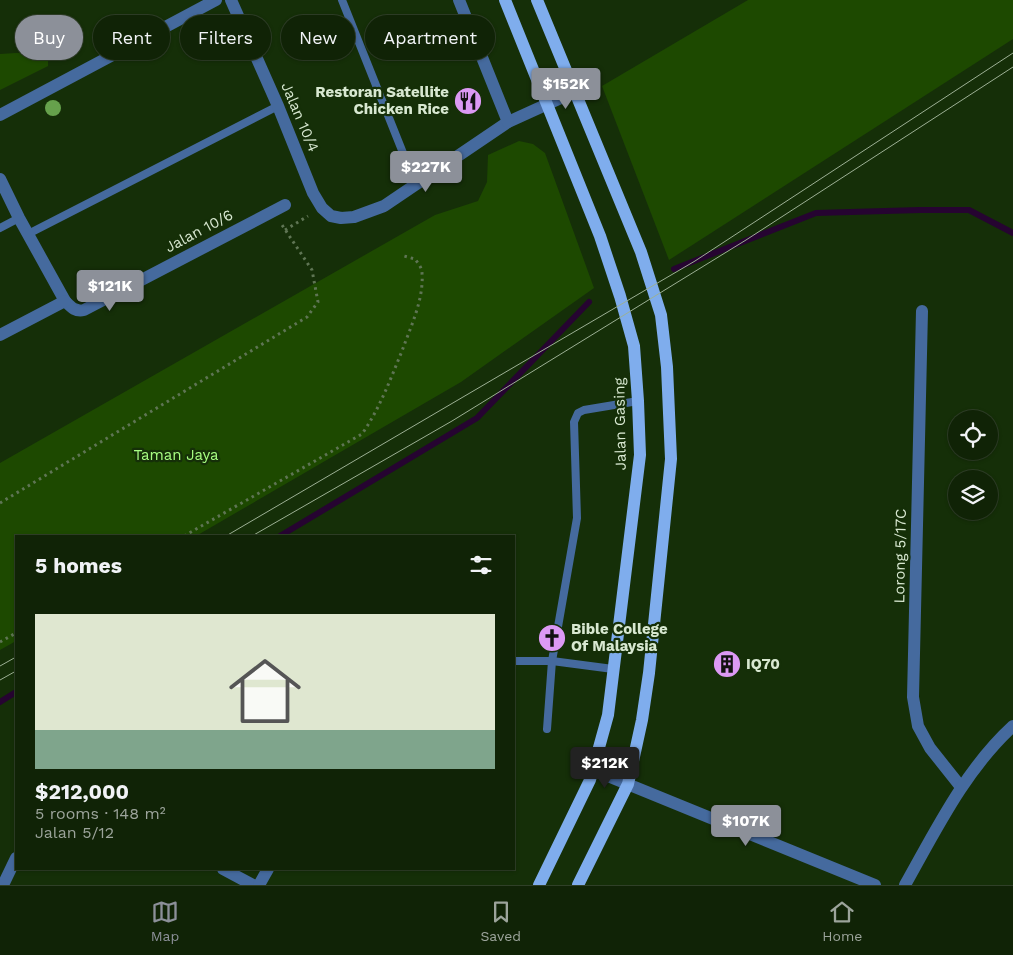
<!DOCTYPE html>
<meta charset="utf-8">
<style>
:root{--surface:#102306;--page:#192b10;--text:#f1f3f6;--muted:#9ca49b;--line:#304028;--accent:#8c9099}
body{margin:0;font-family:"Work Sans",sans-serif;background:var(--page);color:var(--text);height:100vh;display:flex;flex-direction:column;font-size:19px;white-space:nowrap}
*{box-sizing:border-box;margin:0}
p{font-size:16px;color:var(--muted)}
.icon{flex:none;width:28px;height:28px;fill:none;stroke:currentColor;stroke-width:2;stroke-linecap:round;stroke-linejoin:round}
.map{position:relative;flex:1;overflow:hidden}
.side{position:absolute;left:15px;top:535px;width:500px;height:335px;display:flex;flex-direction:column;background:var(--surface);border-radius:0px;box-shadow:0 1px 4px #0004,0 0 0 1px var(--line)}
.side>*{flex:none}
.top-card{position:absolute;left:15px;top:15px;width:500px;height:45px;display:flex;gap:10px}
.tools{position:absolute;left:948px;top:410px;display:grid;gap:10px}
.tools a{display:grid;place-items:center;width:50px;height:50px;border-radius:50%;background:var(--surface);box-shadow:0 1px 4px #0004,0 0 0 1px var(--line);font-size:25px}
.price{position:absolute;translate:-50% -42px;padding:0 11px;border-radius:5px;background:var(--accent);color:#fff;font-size:16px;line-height:32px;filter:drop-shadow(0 1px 2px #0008)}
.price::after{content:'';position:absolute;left:50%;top:30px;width:15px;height:11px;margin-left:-8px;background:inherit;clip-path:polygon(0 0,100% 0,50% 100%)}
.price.active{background:#222;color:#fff}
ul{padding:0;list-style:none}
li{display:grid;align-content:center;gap:10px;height:265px;padding:0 20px}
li+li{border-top:1px solid var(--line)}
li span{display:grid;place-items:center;height:155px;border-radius:0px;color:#555}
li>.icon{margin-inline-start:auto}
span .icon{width:90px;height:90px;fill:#fffc;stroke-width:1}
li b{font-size:21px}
h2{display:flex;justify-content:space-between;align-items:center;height:60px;padding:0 20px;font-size:21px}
.pill{padding:0 18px;border-radius:22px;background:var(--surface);box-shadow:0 1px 4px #0004,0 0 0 1px var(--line);font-size:18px;line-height:45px}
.pill.active{background:var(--accent);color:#fff}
.tab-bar{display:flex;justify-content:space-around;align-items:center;height:70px;border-top:1px solid var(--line);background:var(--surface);font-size:14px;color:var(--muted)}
.tab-bar a{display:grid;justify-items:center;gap:2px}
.tab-bar .active{color:var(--accent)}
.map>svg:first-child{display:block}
.green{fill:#1d4900}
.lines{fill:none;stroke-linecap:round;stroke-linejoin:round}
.stream{stroke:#260431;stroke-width:6}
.path{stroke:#5f7554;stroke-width:3;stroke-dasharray:2.5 4;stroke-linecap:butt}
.service{stroke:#456a9e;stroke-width:8}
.minor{stroke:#456a9e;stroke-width:12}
.primary{stroke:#7faded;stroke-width:12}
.tram{stroke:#9cb094;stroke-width:1}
.tree{fill:#66a14c}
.labels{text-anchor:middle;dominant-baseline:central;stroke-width:4.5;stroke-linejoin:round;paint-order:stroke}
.poi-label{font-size:15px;font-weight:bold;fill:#d8e8d1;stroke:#152f08;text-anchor:start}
.street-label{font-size:15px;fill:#d8e8d1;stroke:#152f08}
.park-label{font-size:15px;fill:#a8fe83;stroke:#152f08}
</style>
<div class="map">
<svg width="1013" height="885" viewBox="0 0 1013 885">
<rect width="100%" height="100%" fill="#152f08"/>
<!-- green -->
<g class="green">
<path d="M748,0H1013V39L669,260L602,86Z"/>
<path d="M48,51V66L0,90V54Z"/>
<path d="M519,141L533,144L545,153L594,288L461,382L196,536H16V641L0,650V463L435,215L478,201L487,182L488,155Z"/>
</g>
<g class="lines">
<!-- stream -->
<g class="stream">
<path d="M674,269L816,213L920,210H969L1013,233"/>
<path d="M280,536L477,418L589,302"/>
<path d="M0,702L16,692"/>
</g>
<!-- path -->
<g class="path">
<path d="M285,230L308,216"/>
<path d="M0,503L307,317L318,302L312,270L282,225"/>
<path d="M184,536L362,434C380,408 390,380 402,351C411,326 424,299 422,273C422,268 418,263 415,259L404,256"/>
<path d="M0,642L16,633"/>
</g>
<!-- service -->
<g class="service">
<path d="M342,0L415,183"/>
<path d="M0,228L19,218"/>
<path d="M28,234L278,106"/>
<path d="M514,661H552L613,669"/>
<path d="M547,729L552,661L577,518L574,422L578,413L584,410L638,401"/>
</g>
<!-- minor -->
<g class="minor">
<path d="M231,0L278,106L313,193L322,208L331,216L341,218L354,217L384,206L508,122L574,92"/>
<path d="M459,0L508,122"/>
<path d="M0,115L216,0"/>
<path d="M0,179L19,218L65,301C71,307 75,312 84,310L285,205"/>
<path d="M922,311L913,697L918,726L930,748L961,787"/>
<path d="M0,335L65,301"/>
<path d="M593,770L875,885"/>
<path d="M223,869L253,885"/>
<path d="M3,885L16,858"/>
<path d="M259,885L268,869"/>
<path d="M905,885C936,830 965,770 1013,726"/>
</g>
<!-- primary -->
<g class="primary">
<path d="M505,0L600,236L620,296L634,346L638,401L640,455L608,715L590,780L539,885"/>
<path d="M537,0L641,252L661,315L667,367L671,459L649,673L642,720L628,784L578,885"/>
</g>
<!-- tram -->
<g class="tram">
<path d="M226,536L695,261L1013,53"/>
<path d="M252,536L452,421L746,240L1013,67"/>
<path d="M0,666L16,657"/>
<path d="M0,680L16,671"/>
</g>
</g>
<!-- trees -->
<g class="tree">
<circle cx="217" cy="31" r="8"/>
<circle cx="53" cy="108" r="8"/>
</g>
<!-- icons -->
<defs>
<symbol id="restaurant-disc" viewBox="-11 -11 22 22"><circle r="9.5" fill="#dc99f4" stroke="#152f08"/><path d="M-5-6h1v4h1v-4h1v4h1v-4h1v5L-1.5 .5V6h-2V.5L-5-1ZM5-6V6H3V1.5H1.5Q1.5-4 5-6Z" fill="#111"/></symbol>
<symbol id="church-disc" viewBox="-11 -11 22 22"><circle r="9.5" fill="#dc99f4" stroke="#152f08"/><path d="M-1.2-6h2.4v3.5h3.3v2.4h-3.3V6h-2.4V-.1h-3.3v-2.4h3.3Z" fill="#111"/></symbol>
<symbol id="building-disc" viewBox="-11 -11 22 22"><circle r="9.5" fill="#dc99f4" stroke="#152f08"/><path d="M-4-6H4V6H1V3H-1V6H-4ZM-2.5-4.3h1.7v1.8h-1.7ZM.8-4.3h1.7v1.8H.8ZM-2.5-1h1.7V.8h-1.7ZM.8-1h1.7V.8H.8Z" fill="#111"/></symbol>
</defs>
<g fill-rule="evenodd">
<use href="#restaurant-disc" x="452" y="85" width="32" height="32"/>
<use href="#church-disc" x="536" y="622" width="32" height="32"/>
<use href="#building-disc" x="711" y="648" width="32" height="32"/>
</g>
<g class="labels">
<!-- poi labels -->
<g class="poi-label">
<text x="449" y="92" text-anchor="end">Restoran Satellite<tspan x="449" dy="17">Chicken Rice</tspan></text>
<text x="571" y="629">Bible College<tspan x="571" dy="17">Of Malaysia</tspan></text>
<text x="746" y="664">IQ70</text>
</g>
<!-- street labels -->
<g class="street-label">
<text transform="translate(300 117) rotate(67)">Jalan 10/4</text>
<text transform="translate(199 231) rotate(-28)">Jalan 10/6</text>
<text transform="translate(620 424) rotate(-91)">Jalan Gasing</text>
<text transform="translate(900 556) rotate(-89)">Lorong 5/17C</text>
</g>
<!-- park labels -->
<g class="park-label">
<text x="176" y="455">Taman Jaya</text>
</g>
</g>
</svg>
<div class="tools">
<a><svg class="icon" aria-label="locate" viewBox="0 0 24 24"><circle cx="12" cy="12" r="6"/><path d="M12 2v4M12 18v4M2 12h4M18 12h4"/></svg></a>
<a><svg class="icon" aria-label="layers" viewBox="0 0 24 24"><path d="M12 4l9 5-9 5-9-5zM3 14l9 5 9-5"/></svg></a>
</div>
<b class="price" style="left:566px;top:110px">$152K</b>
<b class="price" style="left:426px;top:193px">$227K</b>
<b class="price" style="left:110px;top:312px">$121K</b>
<b class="price active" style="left:605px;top:789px">$212K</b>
<b class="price" style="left:746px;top:847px">$107K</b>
<div class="top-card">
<a class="pill active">Buy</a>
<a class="pill">Rent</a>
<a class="pill">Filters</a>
<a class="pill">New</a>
<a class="pill">Apartment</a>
</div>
<section class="side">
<h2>5 homes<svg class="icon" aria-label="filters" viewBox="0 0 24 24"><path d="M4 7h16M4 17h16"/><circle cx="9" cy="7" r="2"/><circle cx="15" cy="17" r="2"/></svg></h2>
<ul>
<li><span style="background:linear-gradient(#dfe7d0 75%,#7fa58c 0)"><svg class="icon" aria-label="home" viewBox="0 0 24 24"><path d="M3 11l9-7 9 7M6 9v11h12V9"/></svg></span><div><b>$212,000</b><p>5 rooms · 148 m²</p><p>Jalan 5/12</p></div></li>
</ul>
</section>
</div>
<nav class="tab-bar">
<a class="active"><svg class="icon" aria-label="map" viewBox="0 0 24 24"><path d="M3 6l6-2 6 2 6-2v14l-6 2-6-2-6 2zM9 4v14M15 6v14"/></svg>Map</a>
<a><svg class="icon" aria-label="saved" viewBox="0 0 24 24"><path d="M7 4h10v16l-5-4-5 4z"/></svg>Saved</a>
<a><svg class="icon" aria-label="home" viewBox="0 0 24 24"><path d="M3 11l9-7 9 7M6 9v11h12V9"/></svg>Home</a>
</nav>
